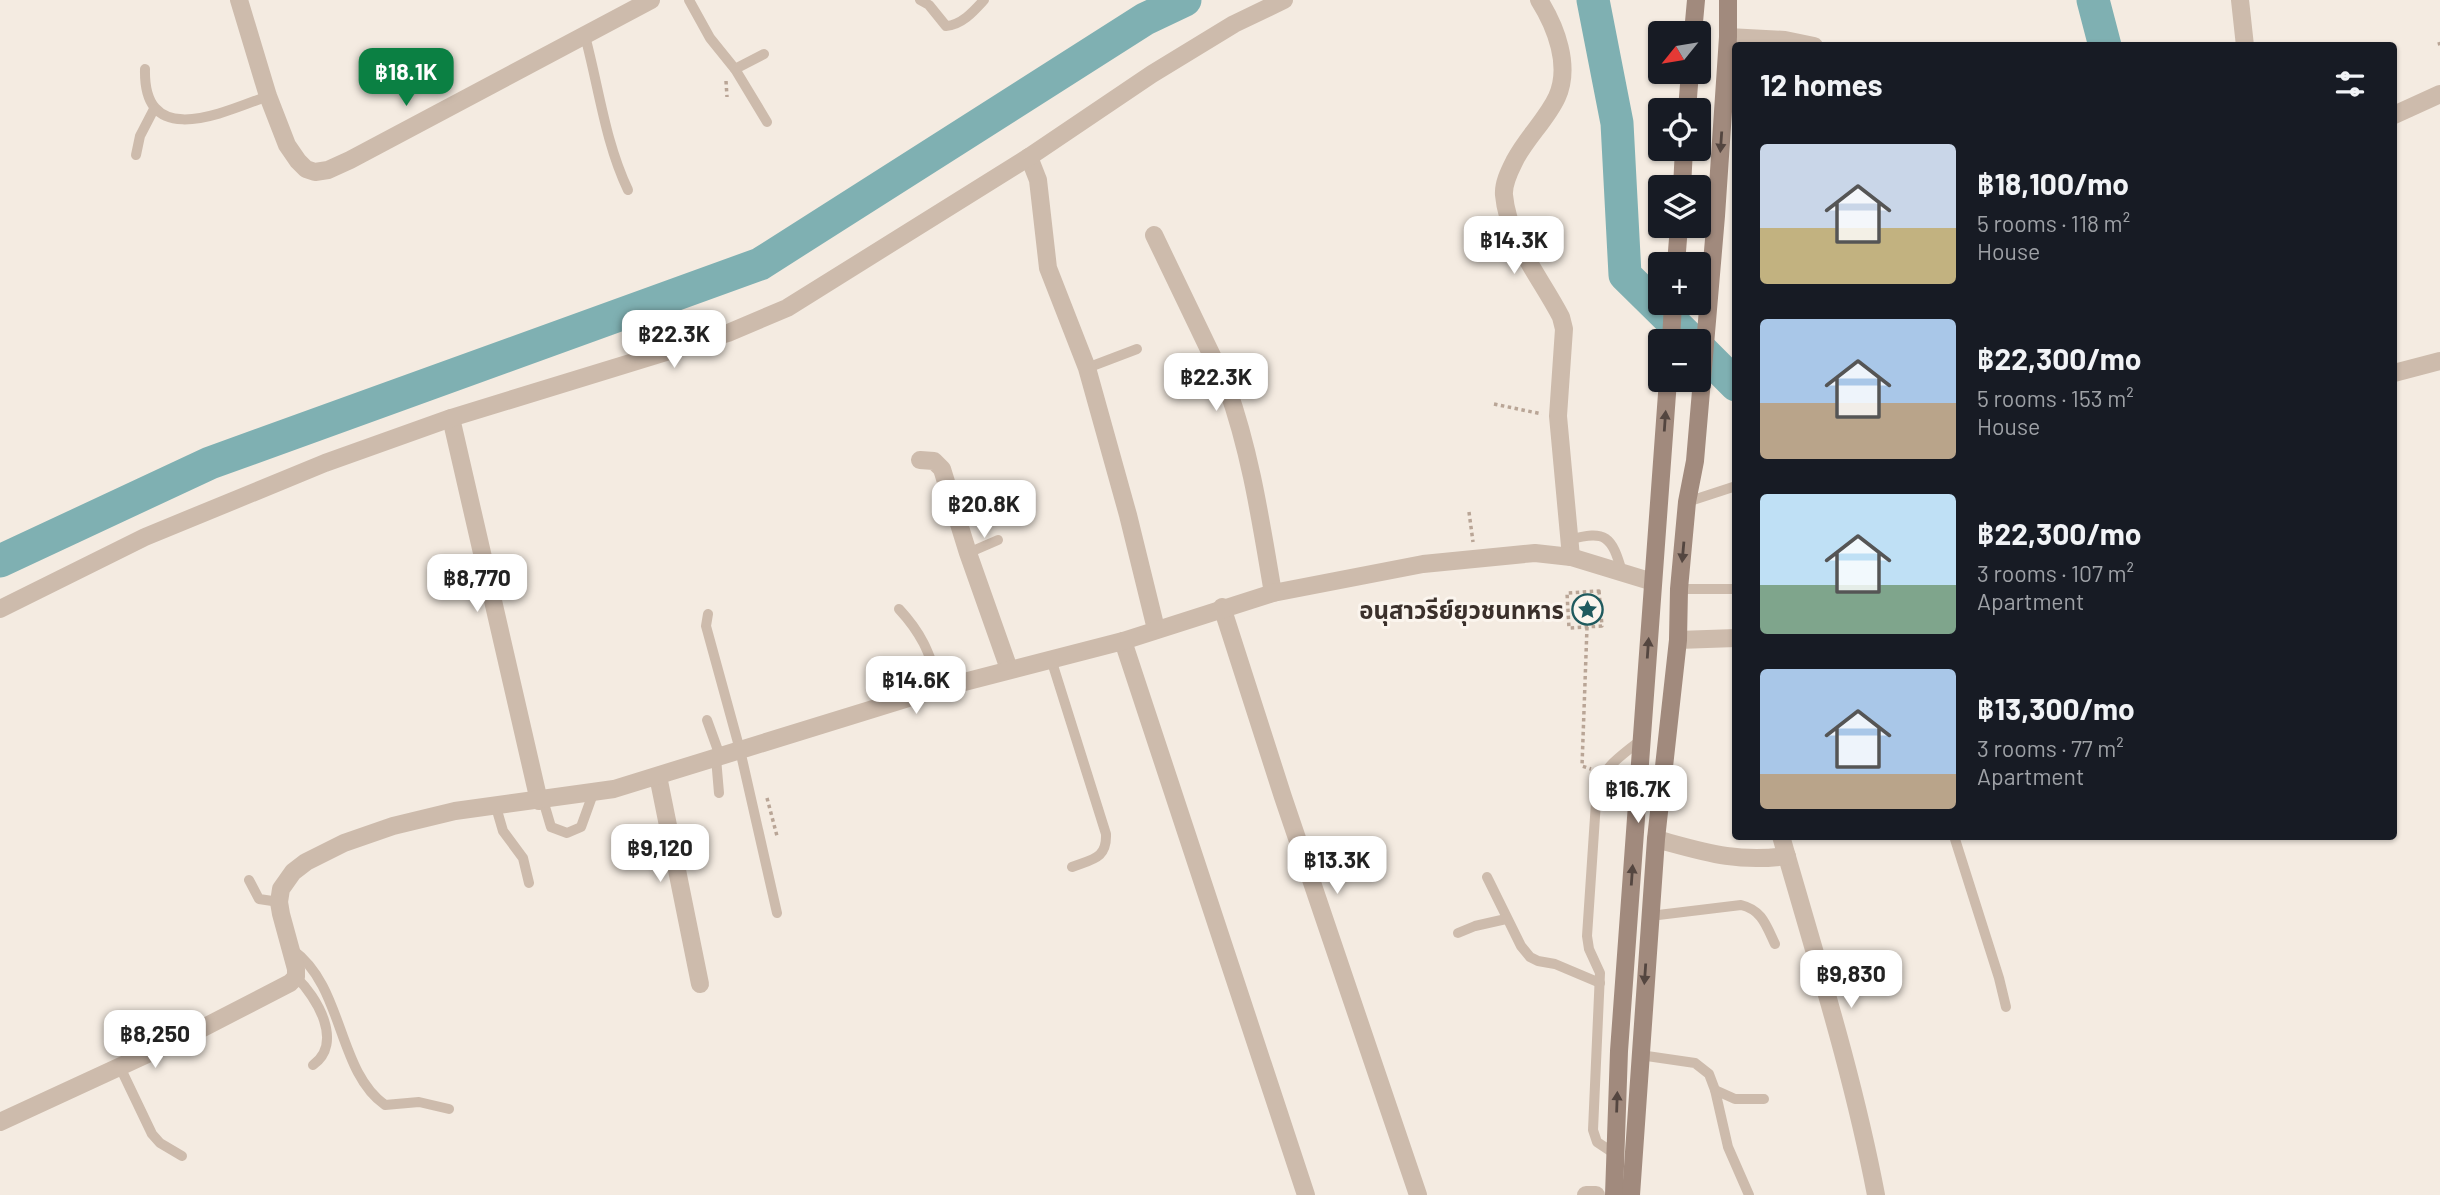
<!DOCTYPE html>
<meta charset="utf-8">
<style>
:root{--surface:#171b24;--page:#20242c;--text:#f1f3f6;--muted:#9ea1a6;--accent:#0b8043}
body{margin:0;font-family:Barlow,"Noto Sans Thai",sans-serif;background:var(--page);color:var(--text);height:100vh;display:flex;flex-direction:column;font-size:26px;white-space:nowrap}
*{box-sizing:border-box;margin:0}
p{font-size:23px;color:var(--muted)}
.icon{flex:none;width:38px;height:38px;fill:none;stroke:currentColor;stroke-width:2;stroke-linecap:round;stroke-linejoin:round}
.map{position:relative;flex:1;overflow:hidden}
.drawer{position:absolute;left:1732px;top:42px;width:665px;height:798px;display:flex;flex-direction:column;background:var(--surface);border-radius:7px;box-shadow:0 2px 5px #0004}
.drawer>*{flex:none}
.needle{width:46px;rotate:240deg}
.controls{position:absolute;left:1648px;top:21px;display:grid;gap:14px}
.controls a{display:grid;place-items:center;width:63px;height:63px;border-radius:7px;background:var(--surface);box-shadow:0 2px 5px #0004;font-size:35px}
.price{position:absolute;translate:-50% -60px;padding:0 16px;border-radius:14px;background:#fff;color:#222;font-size:23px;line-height:46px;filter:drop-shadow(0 2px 4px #0008)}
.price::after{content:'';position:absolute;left:50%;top:42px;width:21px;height:16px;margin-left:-10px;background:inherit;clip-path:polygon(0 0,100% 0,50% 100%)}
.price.active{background:var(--accent);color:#fff}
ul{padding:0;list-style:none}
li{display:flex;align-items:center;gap:21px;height:175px;padding:0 28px}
li span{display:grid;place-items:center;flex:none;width:196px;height:140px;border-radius:7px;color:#555}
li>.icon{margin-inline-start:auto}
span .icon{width:84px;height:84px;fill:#fffc;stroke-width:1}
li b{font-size:30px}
h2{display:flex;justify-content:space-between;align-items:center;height:84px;padding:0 28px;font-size:30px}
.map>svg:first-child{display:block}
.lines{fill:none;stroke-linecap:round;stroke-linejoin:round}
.river{stroke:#7fb0b2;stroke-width:33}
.path{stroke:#b9a596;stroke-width:3.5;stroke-dasharray:3.5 3.5;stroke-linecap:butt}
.service{stroke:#cdbbac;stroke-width:10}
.minor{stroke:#cdbbac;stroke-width:18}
.secondary{stroke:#a18a7d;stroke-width:18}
.oneway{fill:#544640}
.labels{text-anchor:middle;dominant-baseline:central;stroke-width:6;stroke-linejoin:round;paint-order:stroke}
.poi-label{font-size:24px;font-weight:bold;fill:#3b302b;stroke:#fbf5ee;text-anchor:end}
</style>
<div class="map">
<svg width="2440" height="1195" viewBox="0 0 2440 1195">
<rect width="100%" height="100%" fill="#f4ebe1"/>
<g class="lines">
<!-- river -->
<g class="river">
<path d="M1593,0L1617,123L1625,275L1692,341"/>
<path d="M2093,0L2105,46"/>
<path d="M1699,348L1736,385"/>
<path d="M0,561L210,463L760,264L1145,19L1185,0"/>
</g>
<!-- path -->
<g class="path">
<path d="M2439,42L2440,46"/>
<path d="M726,81L727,97"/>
<path d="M1494,404L1542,414"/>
<path d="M1469,512L1473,542"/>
<path d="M1599,591L1602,626L1569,628L1567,593Z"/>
<path d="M1587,627L1582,766L1591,769"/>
<path d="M767,798L777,836"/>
</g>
<!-- service -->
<g class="service">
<path d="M689,0L710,38L735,69L767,122"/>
<path d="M920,0L929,5L946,26C962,25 974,11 984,0"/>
<path d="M585,36C599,88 605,142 628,190"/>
<path d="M145,69C143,151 224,112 268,96"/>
<path d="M735,69L764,54"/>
<path d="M136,155L140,136L154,109"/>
<path d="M1087,368L1137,349"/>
<path d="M1687,502L1736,486"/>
<path d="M1569,540C1606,529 1612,537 1622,572"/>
<path d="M968,553L998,540"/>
<path d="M1679,589H1736"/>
<path d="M899,609C924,636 929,654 941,688"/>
<path d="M708,614L706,626L740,750L777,913"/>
<path d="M1051,659L1106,834C1107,859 1092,859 1072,867"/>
<path d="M707,720L720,756"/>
<path d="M716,758L719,793"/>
<path d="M543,800L551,827L567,833L581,827L594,791"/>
<path d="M496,807L503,831L523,858L529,883"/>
<path d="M1954,836L1999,978L2006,1007"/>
<path d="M1487,877L1521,946L1530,957L1538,961L1555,964L1600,983"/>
<path d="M249,880L259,899L279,902"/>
<path d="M1650,916L1741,905C1762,910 1766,925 1775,944"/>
<path d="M1458,933L1475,926L1506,919"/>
<path d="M293,950C344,987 337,1071 385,1105L419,1102L449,1109"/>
<path d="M296,977C317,997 344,1043 313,1065"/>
<path d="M1640,1055L1695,1063L1709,1074L1715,1090L1728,1147L1749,1195"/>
<path d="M119,1065L152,1134L160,1143L182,1156"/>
<path d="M1715,1090L1735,1099H1764"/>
<path d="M1615,1154L1597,1142L1593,1130L1600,973L1589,949L1587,936L1597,787C1604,767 1624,753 1641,740"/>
</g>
<!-- minor -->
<g class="minor">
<path d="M239,0L268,96L287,145L298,161L306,169L315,172L328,170L350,160L651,0"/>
<path d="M1539,0C1556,27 1571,66 1557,97C1547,119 1527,137 1515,160C1510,170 1503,183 1504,195C1508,240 1541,278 1561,317L1564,329L1558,416L1571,557"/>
<path d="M2240,0L2245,46"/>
<path d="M1728,37L1785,40L1814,46"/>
<path d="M2394,115L2440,94"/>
<path d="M1029,157L1038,180L1048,268L1087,368L1128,515L1156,629"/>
<path d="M1154,235L1227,387C1251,454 1261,523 1273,593"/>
<path d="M2394,373L2440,361"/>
<path d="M451,418L539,801"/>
<path d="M920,460L934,461L942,469L968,553L1009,669"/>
<path d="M1222,607L1283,797L1418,1195"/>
<path d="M0,609L145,537L325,463L451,418L728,333L787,308L1029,157L1152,74L1234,24L1284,0"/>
<path d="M1678,640L1736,638"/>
<path d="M1123,641L1306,1195"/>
<path d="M658,776L700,984"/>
<path d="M1781,836C1815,955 1853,1074 1876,1195"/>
<path d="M1656,839C1704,852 1736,863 1787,856"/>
<path d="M0,1122L197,1031L290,983L296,977V969L281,914L279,902L281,889L293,872L306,862L344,843L393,826L455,811L614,789L941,688L1123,641L1273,593L1423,564L1535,553L1571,557L1653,582"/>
<path d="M1586,1195H1596"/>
</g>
<!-- secondary -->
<g class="secondary">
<path d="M1693,33L1696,0"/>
<path d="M1687,110L1690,72"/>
<path d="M1682,187L1684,149"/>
<path d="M1676,264L1679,226"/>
<path d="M1671,341L1673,303"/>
<path d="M1614,1195L1619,1051L1668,380"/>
<path d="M1631,1195L1656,839L1678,640L1679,589L1687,502L1695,461L1716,216L1728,37V0"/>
</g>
</g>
<!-- one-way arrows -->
<defs><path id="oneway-solid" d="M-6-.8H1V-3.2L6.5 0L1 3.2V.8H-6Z" transform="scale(1.75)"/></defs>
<g class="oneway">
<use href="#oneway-solid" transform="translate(1721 142) rotate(94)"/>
<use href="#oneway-solid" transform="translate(1665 421) rotate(-86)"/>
<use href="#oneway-solid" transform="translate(1683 552) rotate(95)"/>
<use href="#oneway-solid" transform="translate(1648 648) rotate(-86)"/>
<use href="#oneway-solid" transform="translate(1632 875) rotate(-86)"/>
<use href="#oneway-solid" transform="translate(1645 974) rotate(94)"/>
<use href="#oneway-solid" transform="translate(1617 1102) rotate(-88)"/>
</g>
<!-- icons -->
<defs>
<symbol id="sight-ring" viewBox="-11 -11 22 22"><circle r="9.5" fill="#fbf5ee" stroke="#1f5a5e" stroke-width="1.5"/><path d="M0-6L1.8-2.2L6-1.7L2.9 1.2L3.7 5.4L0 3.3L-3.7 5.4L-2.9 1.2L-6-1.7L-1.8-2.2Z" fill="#1f5a5e"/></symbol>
</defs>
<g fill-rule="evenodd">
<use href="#sight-ring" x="1570" y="592" width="35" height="35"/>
</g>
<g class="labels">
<!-- poi labels -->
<g class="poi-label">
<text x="1564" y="609">อนุสาวรีย์ยุวชนทหาร</text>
</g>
</g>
</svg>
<div class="controls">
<a><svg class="needle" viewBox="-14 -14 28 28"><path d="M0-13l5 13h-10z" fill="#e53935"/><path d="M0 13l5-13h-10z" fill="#9ea1a6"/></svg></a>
<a><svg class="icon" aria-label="locate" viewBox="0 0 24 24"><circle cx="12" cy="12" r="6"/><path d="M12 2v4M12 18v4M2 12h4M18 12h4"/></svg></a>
<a><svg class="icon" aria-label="layers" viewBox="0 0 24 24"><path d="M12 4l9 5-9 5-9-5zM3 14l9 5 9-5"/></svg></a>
<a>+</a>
<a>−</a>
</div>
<b class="price active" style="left:406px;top:108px">฿18.1K</b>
<b class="price" style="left:1514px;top:276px">฿14.3K</b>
<b class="price" style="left:674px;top:370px">฿22.3K</b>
<b class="price" style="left:1216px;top:413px">฿22.3K</b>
<b class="price" style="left:984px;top:540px">฿20.8K</b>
<b class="price" style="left:477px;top:614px">฿8,770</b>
<b class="price" style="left:916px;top:716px">฿14.6K</b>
<b class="price" style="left:1638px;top:825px">฿16.7K</b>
<b class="price" style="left:660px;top:884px">฿9,120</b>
<b class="price" style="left:1337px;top:896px">฿13.3K</b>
<b class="price" style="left:1851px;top:1010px">฿9,830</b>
<b class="price" style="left:155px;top:1070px">฿8,250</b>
<section class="drawer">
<h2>12 homes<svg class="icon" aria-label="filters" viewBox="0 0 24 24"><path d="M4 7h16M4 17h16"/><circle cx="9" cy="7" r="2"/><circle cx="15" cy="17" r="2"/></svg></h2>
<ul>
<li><span style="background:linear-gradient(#c9d6e8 60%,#c2b280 0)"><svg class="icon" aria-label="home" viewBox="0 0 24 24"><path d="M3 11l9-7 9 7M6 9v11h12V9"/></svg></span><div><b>฿18,100/mo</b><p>5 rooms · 118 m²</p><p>House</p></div></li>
<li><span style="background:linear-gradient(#a9c7e8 60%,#b9a48a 0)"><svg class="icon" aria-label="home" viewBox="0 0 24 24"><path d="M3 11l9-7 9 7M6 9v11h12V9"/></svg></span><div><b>฿22,300/mo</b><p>5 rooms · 153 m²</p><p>House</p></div></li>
<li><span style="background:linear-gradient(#bfe0f5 65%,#7fa58c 0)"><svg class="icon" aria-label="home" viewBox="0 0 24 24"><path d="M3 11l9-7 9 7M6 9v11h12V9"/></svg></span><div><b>฿22,300/mo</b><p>3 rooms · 107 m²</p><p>Apartment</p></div></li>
<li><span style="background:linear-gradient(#a9c7e8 75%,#b9a48a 0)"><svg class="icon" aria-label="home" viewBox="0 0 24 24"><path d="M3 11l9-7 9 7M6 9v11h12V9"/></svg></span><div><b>฿13,300/mo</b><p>3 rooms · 77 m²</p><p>Apartment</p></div></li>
</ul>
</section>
</div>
